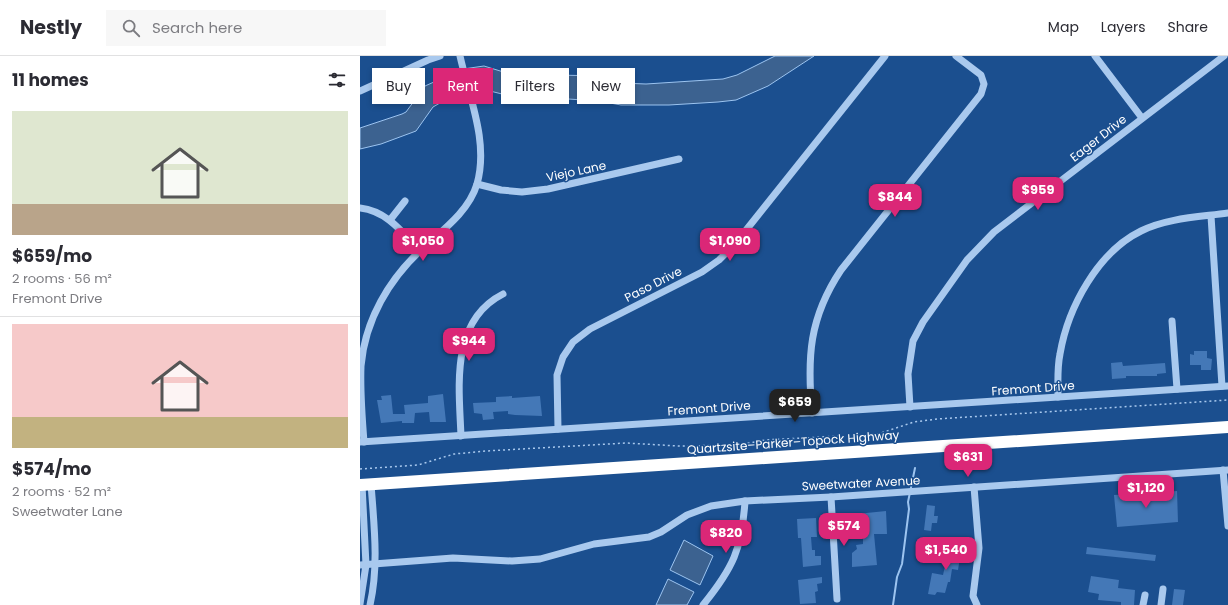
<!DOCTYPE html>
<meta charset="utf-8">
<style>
:root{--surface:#fff;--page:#f7f7f7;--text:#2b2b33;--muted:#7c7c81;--line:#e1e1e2;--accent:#db2777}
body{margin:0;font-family:Poppins,sans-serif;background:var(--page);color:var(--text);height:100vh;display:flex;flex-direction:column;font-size:15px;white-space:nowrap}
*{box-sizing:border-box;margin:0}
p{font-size:13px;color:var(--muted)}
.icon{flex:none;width:22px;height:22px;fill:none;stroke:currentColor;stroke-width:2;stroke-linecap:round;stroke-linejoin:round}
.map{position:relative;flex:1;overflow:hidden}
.drawer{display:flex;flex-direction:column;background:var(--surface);width:360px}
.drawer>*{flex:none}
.hud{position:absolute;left:12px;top:12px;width:380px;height:36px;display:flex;gap:8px}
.price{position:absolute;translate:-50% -34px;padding:0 9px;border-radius:8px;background:var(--accent);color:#fff;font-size:13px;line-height:26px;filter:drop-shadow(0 1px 2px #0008)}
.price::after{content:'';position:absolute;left:50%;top:24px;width:12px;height:9px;margin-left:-6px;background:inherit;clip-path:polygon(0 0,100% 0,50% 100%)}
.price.current{background:#222;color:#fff}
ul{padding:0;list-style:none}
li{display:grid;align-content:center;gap:8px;height:212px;padding:0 12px}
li+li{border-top:1px solid var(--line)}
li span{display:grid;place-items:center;height:124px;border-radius:0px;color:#555}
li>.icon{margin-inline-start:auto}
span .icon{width:72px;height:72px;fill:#fffc;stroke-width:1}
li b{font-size:17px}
h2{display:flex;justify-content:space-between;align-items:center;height:48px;padding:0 12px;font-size:17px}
.tag{padding:0 14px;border-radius:0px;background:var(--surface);box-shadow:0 2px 6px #0003;font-size:14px;line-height:36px}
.tag.current{background:var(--accent);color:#fff}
header{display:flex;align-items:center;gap:24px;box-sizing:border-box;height:56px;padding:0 20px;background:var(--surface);border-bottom:1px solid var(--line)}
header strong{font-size:19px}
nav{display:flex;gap:22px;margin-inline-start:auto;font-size:14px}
.search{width:280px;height:36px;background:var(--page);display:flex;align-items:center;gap:10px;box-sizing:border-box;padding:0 14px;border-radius:0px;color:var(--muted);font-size:15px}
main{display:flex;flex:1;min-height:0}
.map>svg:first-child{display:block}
.water{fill:#3c6290;stroke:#9cc4f0}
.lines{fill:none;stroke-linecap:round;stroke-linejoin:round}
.stream{stroke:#9cc4f0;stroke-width:2}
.building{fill:#4478b7}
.path{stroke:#a9c9ee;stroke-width:1.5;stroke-dasharray:2 3;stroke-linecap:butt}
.minor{stroke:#a9c9ee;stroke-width:7}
.highway{stroke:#fff;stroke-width:12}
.labels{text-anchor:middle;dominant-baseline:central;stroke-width:3;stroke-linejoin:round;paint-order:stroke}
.street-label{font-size:12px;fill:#fff;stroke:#1b4f8f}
</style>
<header>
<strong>Nestly</strong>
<div class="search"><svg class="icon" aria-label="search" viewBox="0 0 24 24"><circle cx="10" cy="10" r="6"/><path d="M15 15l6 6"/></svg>Search here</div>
<nav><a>Map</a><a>Layers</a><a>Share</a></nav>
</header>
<main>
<section class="drawer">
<h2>11 homes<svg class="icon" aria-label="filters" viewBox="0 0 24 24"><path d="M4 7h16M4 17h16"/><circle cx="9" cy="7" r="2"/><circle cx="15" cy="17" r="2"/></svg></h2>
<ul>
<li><span style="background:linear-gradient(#dfe7d0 75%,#b9a48a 0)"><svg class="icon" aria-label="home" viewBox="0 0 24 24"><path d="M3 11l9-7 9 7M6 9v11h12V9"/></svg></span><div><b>$659/mo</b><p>2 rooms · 56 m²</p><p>Fremont Drive</p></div></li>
<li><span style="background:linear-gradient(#f6c9c9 75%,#c2b280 0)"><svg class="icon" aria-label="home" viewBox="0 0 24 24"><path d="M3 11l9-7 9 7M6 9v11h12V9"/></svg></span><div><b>$574/mo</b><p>2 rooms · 52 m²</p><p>Sweetwater Lane</p></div></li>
</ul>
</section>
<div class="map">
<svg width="868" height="549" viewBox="0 0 868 549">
<rect width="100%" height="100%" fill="#1b4f8f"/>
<!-- water -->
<g class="water">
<path d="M415,0H454L408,30L376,44L358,46L309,49H261L239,45L146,39L126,34L87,43L73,51L56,75L21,88L0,93V72L42,58L46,56L65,30L103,13L124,10L150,18L242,20L261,27L286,28L363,23L377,19Z"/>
<path d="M324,484L353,500L340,529L310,514Z"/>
<path d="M308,523L334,536L327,549H296Z"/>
</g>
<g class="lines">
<!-- stream -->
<path class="stream" d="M533,549L537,521L542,508L549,453L548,446L555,412"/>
</g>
<!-- building -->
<g class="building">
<path d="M834,295H847V302L852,303L851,314H841V309H830V298L834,299Z"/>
<path d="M762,306L763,310L805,307L806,317L797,318V320H766V322L752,323L751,307Z"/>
<path d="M83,338L86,366H70L69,356L55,357L54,367H42V365L21,367L17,344H22L21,340L31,339L33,358H45L44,349L68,347V340Z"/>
<path d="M152,340V342L180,340L182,360L155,359L148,358V355L133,356L134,363L123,364L122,358L114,357L113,347L136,346V341Z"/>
<path d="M817,435L818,466L757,471L754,439Z"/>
<path d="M567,449L575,450L574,460H578L577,467H572L571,475L564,474Z"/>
<path d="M526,455L527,478H514L517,509L492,511V497L497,493L496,489L503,488V476L496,477V472H488L487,459Z"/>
<path d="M456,462L457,481H451L452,494H455V500H461V509L443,511L441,482H438L437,463Z"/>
<path d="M590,487L602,489L598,514L592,513L590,526H588L585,537L577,536L575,539L568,538L572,517L583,519Z"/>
<path d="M727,491L796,499L795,505L726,498Z"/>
<path d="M731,520L759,524L758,532L775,534L774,549H761V546L738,544L739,538L728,536Z"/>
<path d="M462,521V527L457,528L458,535L455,536L456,547L440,548L438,524Z"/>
<path d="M814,533L825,534L823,549H812Z"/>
</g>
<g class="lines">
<!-- path -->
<path class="path" d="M0,413L58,409L94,398L126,395L266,387L318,390L379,389L405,384L518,378L554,366L577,363L868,344"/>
<!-- minor -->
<g class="minor">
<path d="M735,0L782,62"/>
<path d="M0,35L68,4L80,0"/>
<path d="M117,128L141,134L162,136L188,133L319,103"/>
<path d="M0,152C27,155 42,176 60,195"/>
<path d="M851,160L862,330"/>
<path d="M30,164L45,145"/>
<path d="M812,265L817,333"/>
<path d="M698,341C698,327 697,312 700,298C708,251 738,196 781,175C807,162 840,161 868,157"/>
<path d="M550,351L548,318L553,285L563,266L607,204L634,176L864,0"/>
<path d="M452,357C447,301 449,262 481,214L621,38L624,28L621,19L596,0"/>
<path d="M198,373L197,319L203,301L213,286L230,273L342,216L359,204L375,188L525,0"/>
<path d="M101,380C99,330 90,265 143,238"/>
<path d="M0,386L868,330"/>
<path d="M4,386C2,361 0,335 1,310C5,264 29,223 63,192C83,174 109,155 117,128C129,86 109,41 100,0"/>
<path d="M863,414L868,470"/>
<path d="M614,431L619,492L613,540L617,549"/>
<path d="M471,441L477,543"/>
<path d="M0,509L93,502L152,505L180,503L234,488L289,481L301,476L327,459L351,450L385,445L471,441L868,414"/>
<path d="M0,548L6,509L2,429"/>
<path d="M10,549C19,509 14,469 11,428"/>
<path d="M343,549C373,512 382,493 385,445"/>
<path d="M783,549L785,539"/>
<path d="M801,549L803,533"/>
</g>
<!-- highway -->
<path class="highway" d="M0,429L868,371"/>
</g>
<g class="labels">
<!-- street labels -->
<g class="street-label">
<text transform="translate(738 82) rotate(-38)">Eager Drive</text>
<text transform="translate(216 115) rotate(-12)">Viejo Lane</text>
<text transform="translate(293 228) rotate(-27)">Paso Drive</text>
<text transform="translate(673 332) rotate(-4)">Fremont Drive</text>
<text transform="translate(349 352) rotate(-4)">Fremont Drive</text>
<text transform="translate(433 386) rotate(-4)">Quartzsite–Parker–Topock Highway</text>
<text transform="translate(501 427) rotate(-3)">Sweetwater Avenue</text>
</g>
</g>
</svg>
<b class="price" style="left:678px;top:155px">$959</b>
<b class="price" style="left:535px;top:162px">$844</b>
<b class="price" style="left:63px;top:206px">$1,050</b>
<b class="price" style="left:370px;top:206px">$1,090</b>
<b class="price" style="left:109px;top:306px">$944</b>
<b class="price current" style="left:435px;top:367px">$659</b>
<b class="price" style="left:608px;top:422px">$631</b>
<b class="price" style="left:786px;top:453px">$1,120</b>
<b class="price" style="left:484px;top:491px">$574</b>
<b class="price" style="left:366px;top:498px">$820</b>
<b class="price" style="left:586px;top:515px">$1,540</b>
<div class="hud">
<a class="tag">Buy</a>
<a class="tag current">Rent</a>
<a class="tag">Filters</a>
<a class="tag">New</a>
</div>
</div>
</main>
